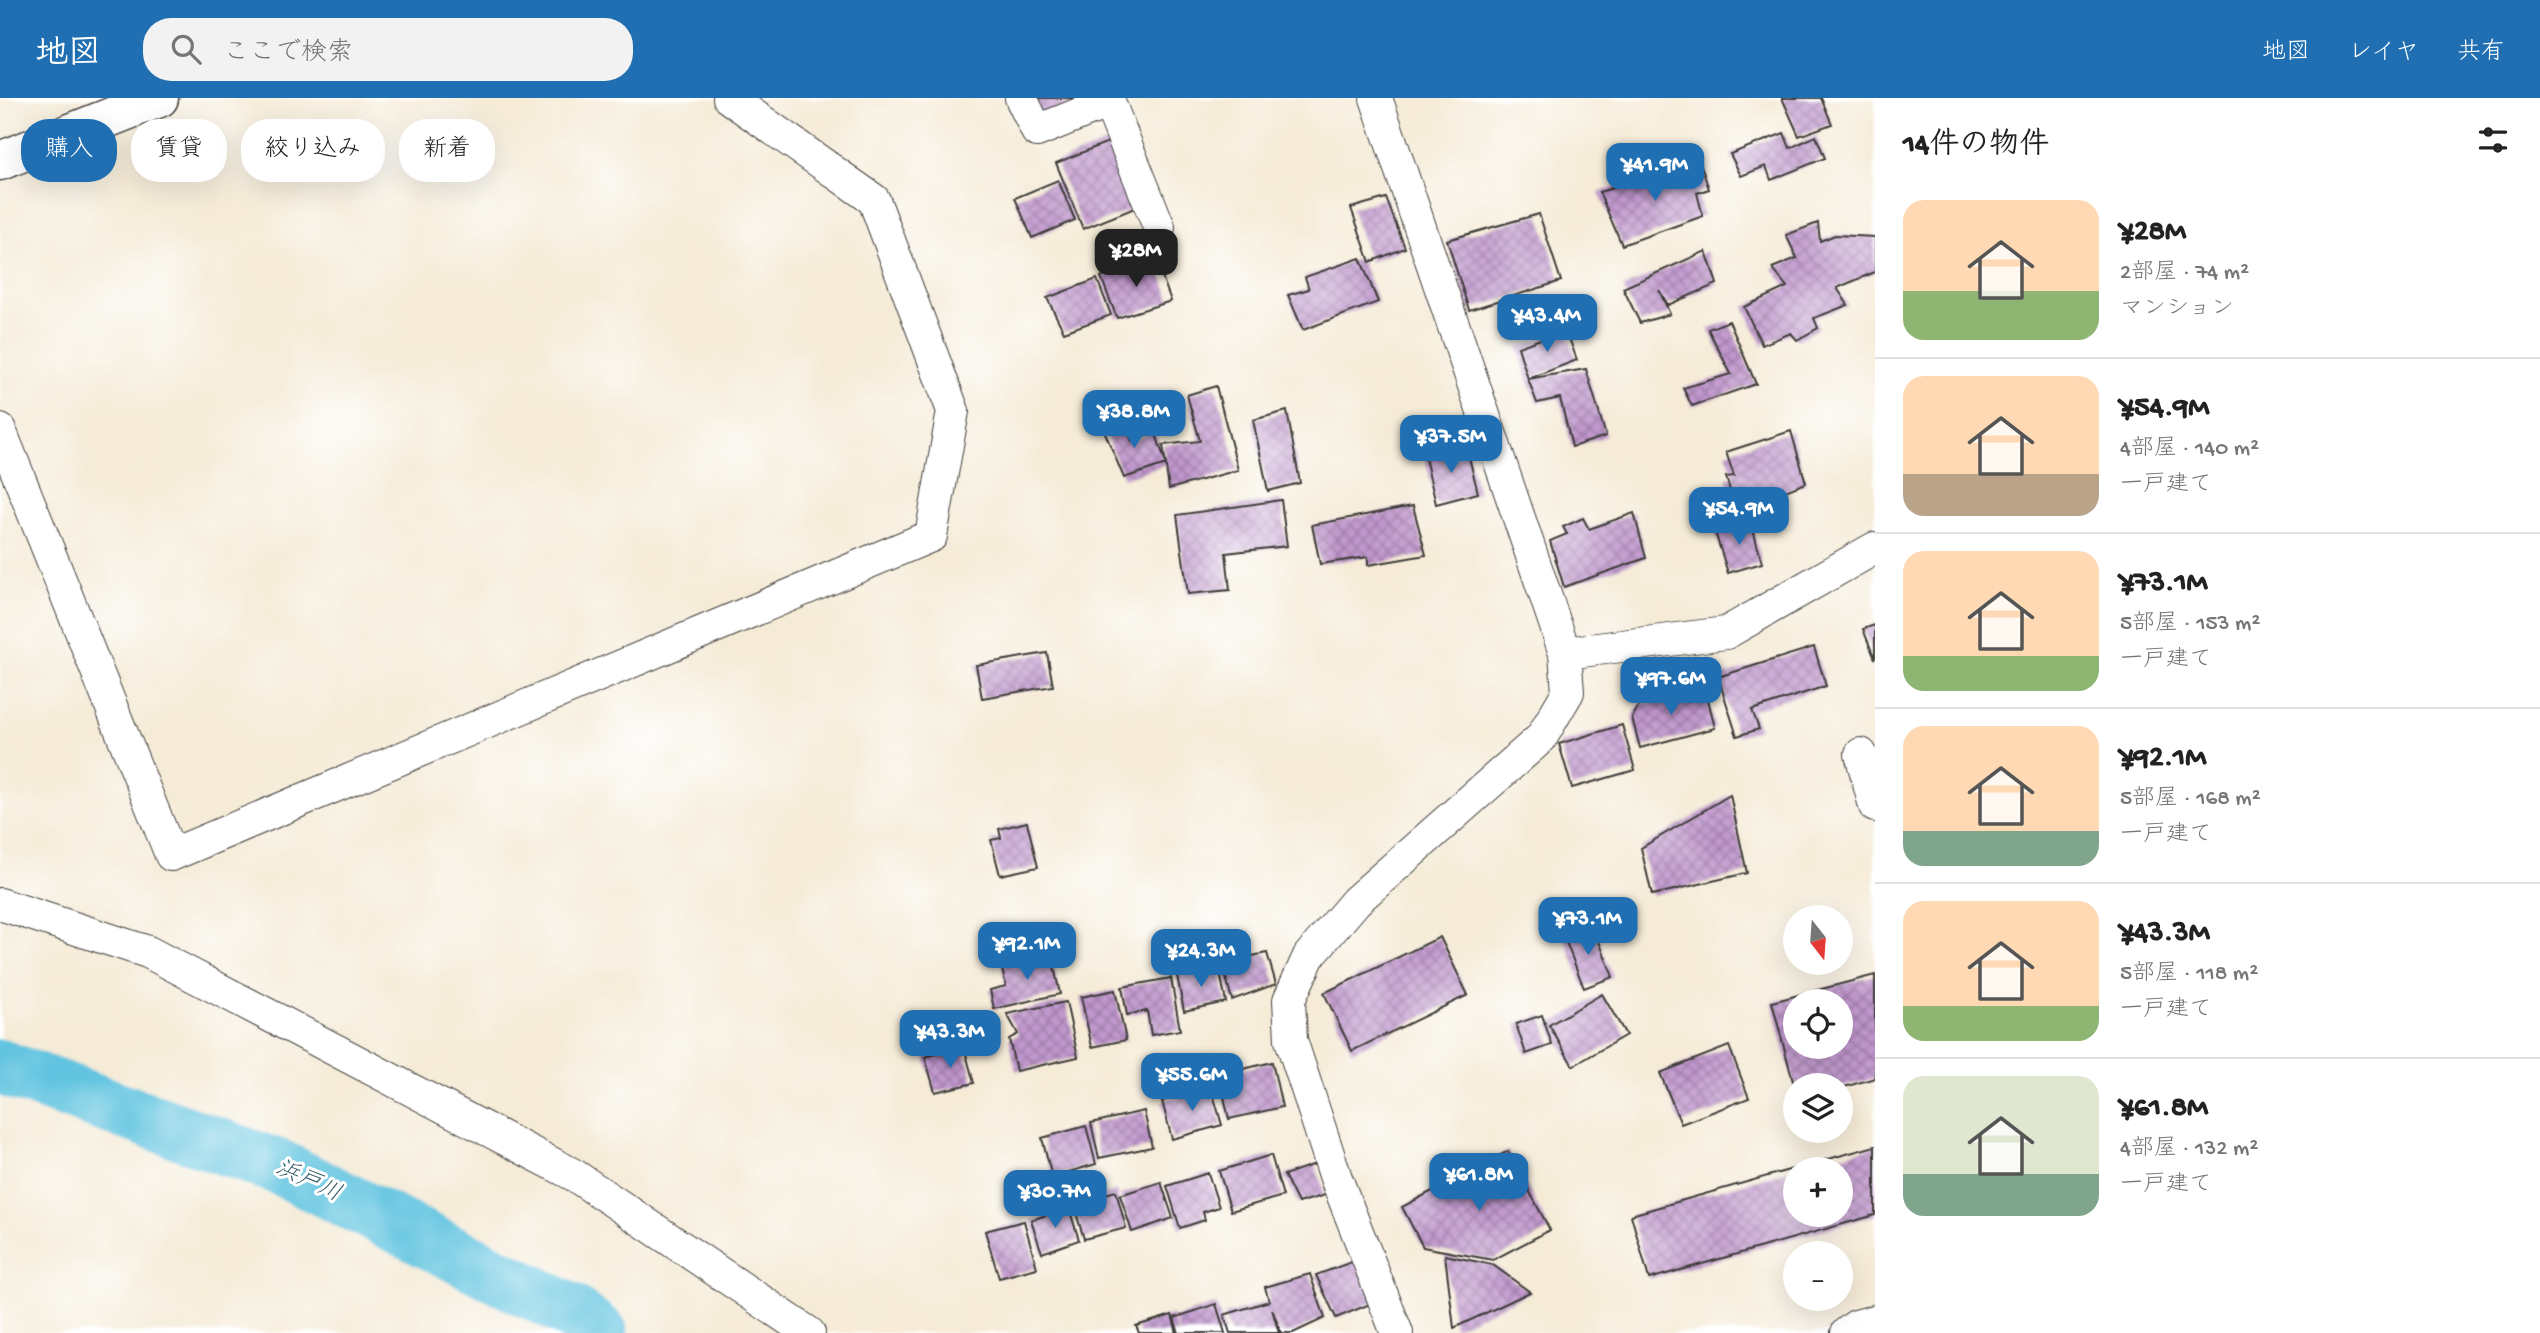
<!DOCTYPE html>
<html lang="ja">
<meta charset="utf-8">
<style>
:root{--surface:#fff;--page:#f2f2f2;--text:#222;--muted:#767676;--line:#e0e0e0;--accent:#1f6fb2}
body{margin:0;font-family:"Gochi Hand","Klee One",sans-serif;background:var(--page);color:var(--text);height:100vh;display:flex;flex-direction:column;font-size:26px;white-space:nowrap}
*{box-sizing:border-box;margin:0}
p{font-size:23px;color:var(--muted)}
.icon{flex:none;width:38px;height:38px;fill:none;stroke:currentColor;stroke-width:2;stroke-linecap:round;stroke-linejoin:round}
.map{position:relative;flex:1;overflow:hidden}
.details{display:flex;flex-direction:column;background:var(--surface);width:665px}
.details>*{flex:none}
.guide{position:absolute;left:21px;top:21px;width:665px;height:63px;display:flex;gap:14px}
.needle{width:46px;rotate:163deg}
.buttons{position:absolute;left:1783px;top:807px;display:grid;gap:14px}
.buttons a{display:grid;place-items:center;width:70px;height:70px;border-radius:50%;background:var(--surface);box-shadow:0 7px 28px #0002;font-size:35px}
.price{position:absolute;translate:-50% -60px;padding:0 16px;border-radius:14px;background:var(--accent);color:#fff;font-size:23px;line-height:46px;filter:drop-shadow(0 2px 4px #0008)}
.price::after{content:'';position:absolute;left:50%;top:42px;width:21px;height:16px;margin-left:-10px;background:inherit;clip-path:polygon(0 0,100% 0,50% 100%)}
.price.on{background:#222;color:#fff}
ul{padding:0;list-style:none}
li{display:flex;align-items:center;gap:21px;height:175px;padding:0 28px}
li+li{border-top:2px solid var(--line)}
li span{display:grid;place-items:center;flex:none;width:196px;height:140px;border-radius:21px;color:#555}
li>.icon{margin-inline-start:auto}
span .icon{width:84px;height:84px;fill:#fffc;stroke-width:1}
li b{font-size:30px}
h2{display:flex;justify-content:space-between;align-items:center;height:84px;padding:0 28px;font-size:30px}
.pill{padding:0 24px;border-radius:28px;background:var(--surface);box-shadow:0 7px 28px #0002;font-size:24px;line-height:63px}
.pill.on{background:var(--accent);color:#fff}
header{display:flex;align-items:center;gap:42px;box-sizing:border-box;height:98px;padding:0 35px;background:var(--accent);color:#fff}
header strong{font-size:33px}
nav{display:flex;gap:38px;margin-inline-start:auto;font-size:24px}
.search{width:490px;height:63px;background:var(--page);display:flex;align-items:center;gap:18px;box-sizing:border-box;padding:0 24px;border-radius:28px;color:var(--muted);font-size:26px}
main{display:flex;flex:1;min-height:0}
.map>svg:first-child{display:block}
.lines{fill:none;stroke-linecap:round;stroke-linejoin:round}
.river{stroke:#62c4e0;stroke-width:56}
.building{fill:url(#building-cross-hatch);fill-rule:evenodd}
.street-casing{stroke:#3d3b38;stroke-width:34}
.secondary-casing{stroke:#3d3b38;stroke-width:41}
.street{stroke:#fff;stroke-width:32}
.secondary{stroke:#fff;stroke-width:38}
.labels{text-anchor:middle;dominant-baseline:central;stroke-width:6;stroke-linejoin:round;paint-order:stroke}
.water-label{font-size:23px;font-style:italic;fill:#385f6a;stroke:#fff}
</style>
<header>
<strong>地図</strong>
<div class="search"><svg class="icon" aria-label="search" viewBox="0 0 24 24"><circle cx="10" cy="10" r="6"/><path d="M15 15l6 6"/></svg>ここで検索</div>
<nav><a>地図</a><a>レイヤ</a><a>共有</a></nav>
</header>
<main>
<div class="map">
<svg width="1875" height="1235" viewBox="0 0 1875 1235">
<defs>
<pattern id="building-cross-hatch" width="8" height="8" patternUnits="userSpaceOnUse" patternTransform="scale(1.75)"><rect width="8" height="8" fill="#c198ce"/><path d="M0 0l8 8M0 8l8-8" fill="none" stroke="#9c7ba6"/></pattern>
</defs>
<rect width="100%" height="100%" fill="#fff"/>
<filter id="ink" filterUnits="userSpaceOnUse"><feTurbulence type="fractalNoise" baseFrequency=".0143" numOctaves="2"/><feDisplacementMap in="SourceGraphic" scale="14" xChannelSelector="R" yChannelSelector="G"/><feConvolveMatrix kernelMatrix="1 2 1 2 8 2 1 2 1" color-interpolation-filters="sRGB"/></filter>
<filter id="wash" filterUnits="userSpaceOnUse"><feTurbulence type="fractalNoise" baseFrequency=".00686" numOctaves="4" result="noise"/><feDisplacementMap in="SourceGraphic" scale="28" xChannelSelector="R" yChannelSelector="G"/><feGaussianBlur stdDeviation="1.57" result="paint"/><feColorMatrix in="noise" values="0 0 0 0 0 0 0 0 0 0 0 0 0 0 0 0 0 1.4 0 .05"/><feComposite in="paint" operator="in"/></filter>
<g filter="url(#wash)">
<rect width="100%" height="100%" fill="#f5ebd7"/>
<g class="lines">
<!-- river -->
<path class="river" d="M0,969L281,1070L570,1213L600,1235"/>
</g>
<g id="blocks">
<!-- building -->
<g class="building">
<path d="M1029,0H1088L1038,23Z"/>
<path d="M1782,0H1821L1832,26L1799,38Z"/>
<path d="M1784,35L1790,50L1816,38L1825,60L1771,82L1766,68L1741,78L1730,56Z"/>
<path d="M1113,42L1140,108L1083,131L1056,65Z"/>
<path d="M1700,65L1709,91L1697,95L1703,118L1622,147L1599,94Z"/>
<path d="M1058,82L1075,122L1032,140L1015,100Z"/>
<path d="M1386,100L1405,150L1370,164L1351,110Z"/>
<path d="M1539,116L1561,183L1469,212L1447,142Z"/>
<path d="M1818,125L1820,143L1835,137L1875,139V174L1837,190L1848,207L1814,220L1818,230L1797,242L1791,235L1762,247L1744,209L1787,189L1772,170L1797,160L1786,137Z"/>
<path d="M1706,153L1717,186L1668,207L1659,192L1670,216L1640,225L1623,190Z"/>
<path d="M1360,160L1378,204L1303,232L1288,197L1309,191L1305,179Z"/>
<path d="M1156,162L1171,203L1117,220L1101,179Z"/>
<path d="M1097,181L1111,217L1064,234L1047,200Z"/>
<path d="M1729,223L1756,286L1692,308L1683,290L1731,276L1708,231Z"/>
<path d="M1566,232L1577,262L1528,281L1518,249Z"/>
<path d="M1586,271L1606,338L1572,349L1560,300L1537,305L1528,281Z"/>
<path d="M1216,288L1238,372L1169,391L1163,347L1200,343L1187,297Z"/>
<path d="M1287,313L1300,385L1268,393L1253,322Z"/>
<path d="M1125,324L1132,343L1155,333L1166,366L1124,380L1103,330Z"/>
<path d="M1791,333L1806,385L1780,395L1783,408L1738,419L1726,379L1734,378L1726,354Z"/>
<path d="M1466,347L1478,395L1436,406L1425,360Z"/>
<path d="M1281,402L1287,448L1226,455L1230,492L1188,496L1177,417Z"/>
<path d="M1413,408L1426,457L1368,467V459L1320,466L1312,427Z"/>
<path d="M1634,415L1646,460L1564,489L1550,443L1567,436L1563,429L1583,420L1589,431Z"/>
<path d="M1751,424L1762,465L1728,475L1715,434Z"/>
<path d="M1875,527V561L1863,531Z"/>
<path d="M1814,549L1826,588L1752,612L1759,631L1737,638L1718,579Z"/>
<path d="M1047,555L1053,588L982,600L976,567Z"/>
<path d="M1682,588L1687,603L1707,597L1715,630L1640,650L1632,620L1639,607L1652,604L1650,597Z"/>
<path d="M1622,627L1635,672L1572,690L1559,646Z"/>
<path d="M1730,697L1747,775L1652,797L1641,750Z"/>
<path d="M1027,724L1038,769L1000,777L991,742L1001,740L999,731Z"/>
<path d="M1593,828L1613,879L1584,890L1564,839Z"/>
<path d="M1440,839L1468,897L1352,953L1324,895Z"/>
<path d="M1051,855L1060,896L994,911L990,892L1006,888L1001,867Z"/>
<path d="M1267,855L1276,886L1232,902L1222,864Z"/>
<path d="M1219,870L1226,904L1184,913L1177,878Z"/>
<path d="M1875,877V980L1841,990V987H1794L1772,904ZM1796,903H1841V948H1796Z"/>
<path d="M1171,880L1180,932L1151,937L1147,913L1127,917L1122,889Z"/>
<path d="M1115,892L1126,942L1092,949L1081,899Z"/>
<path d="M1602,896L1626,937L1573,968L1549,927Z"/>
<path d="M1066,904L1078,959L1016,973L1009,941L1018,936L1007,916Z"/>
<path d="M1542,917L1552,947L1526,956L1516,926Z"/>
<path d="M1729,948L1749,1000L1681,1026L1660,975Z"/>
<path d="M964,949L974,985L935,994L925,959Z"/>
<path d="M1272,964L1282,1009L1229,1021L1219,977Z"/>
<path d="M1211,989L1222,1027L1172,1041L1162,1003Z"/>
<path d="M1144,1013L1152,1049L1099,1060L1091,1025Z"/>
<path d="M1086,1028L1096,1066L1052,1079L1042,1040Z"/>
<path d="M1875,1048V1117L1649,1181L1631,1117L1796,1070V1116H1841V1071L1796,1070Z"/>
<path d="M1508,1053L1550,1132L1493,1162L1423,1149L1402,1109Z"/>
<path d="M1271,1057L1283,1098L1231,1113L1219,1073Z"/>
<path d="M1315,1066L1325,1097L1298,1105L1284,1077Z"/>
<path d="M1208,1075L1219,1109L1203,1114L1205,1122L1180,1130L1167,1088Z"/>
<path d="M1161,1084L1173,1120L1132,1134L1120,1097Z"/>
<path d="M1116,1093L1126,1130L1084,1141L1073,1105Z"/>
<path d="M1069,1110L1079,1142L1042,1155L1031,1122Z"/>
<path d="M1024,1123L1037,1170L999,1180L985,1133Z"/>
<path d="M1445,1157L1493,1167L1530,1194L1454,1230Z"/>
<path d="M1357,1162L1375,1204L1336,1220L1316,1177Z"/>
<path d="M1310,1176L1325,1220L1293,1235H1281L1272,1211L1279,1235H1230L1224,1217L1269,1203L1265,1189Z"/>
<path d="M1216,1206L1225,1235H1179L1174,1220Z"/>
<path d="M1172,1217L1177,1235H1139L1136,1228Z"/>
</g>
</g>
</g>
<g filter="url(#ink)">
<use href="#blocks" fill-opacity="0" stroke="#3d3b38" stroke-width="2"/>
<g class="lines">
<defs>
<g id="street">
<path d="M1021,0L1037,33L1109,4L1159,129"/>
<path d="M1376,0L1565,555L1568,594L1541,640L1356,803L1309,858L1289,902L1291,942L1336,1080L1397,1235"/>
<path d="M0,332L171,757L931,438L953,313L874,102L729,0"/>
<path d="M1565,555L1726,535L1875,450"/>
<path d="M1861,656L1875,708"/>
<path d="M0,806L148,854L574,1077L809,1235"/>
<path d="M1847,1235L1856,1228L1875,1223"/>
</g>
<path id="secondary" d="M0,63L159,0"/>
</defs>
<!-- street casing -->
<use href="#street" class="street-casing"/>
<!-- secondary casing -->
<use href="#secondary" class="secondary-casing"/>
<!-- street -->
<use href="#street" class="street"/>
<!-- secondary -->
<use href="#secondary" class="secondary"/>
</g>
</g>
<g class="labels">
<!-- water labels -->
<g class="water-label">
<text transform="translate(308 1084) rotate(25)">浜戸川</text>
</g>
</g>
</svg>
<div class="buttons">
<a><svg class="needle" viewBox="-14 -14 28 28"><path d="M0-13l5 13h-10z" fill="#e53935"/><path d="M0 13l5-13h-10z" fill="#767676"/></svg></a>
<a><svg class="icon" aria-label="locate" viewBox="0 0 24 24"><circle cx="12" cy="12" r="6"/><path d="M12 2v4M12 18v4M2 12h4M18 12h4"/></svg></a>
<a><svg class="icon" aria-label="layers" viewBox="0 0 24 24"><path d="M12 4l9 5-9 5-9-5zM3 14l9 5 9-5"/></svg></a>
<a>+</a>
<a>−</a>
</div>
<b class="price" style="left:1655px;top:105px">¥41.9M</b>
<b class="price on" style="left:1136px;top:191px">¥28M</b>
<b class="price" style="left:1547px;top:256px">¥43.4M</b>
<b class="price" style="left:1134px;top:352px">¥38.8M</b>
<b class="price" style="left:1451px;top:377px">¥37.5M</b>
<b class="price" style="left:1739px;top:449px">¥54.9M</b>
<b class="price" style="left:1671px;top:619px">¥97.6M</b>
<b class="price" style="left:1588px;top:859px">¥73.1M</b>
<b class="price" style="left:1027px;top:884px">¥92.1M</b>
<b class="price" style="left:1201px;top:891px">¥24.3M</b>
<b class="price" style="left:950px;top:972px">¥43.3M</b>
<b class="price" style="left:1192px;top:1015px">¥55.6M</b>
<b class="price" style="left:1479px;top:1115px">¥61.8M</b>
<b class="price" style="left:1055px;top:1132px">¥30.7M</b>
<div class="guide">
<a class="pill on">購入</a>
<a class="pill">賃貸</a>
<a class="pill">絞り込み</a>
<a class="pill">新着</a>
</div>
</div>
<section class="details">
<h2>14件の物件<svg class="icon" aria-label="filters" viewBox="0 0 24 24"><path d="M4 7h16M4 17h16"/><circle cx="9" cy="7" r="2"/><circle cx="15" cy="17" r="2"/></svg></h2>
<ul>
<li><span style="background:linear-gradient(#ffd9b3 65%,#8fb573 0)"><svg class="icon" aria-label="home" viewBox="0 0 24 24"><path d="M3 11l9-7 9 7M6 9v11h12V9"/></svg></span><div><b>¥28M</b><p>2部屋 · 74 m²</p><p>マンション</p></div></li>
<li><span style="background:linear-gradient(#ffd9b3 70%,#b9a48a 0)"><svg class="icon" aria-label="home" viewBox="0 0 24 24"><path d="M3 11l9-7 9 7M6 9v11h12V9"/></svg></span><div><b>¥54.9M</b><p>4部屋 · 140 m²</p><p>一戸建て</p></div></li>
<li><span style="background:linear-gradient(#ffd9b3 75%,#8fb573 0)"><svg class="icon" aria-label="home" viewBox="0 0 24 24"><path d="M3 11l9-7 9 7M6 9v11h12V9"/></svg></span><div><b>¥73.1M</b><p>5部屋 · 153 m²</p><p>一戸建て</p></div></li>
<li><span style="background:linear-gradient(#ffd9b3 75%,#7fa58c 0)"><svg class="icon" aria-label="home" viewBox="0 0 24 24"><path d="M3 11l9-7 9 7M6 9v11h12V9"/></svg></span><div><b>¥92.1M</b><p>5部屋 · 168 m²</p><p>一戸建て</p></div></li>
<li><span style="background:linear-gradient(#ffd9b3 75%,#8fb573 0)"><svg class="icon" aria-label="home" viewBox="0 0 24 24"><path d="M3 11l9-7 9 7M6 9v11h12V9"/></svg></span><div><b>¥43.3M</b><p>5部屋 · 118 m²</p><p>一戸建て</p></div></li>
<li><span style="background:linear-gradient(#dfe7d0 70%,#7fa58c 0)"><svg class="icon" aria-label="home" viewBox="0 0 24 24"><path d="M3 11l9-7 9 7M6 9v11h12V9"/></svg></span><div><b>¥61.8M</b><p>4部屋 · 132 m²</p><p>一戸建て</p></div></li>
</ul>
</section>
</main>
